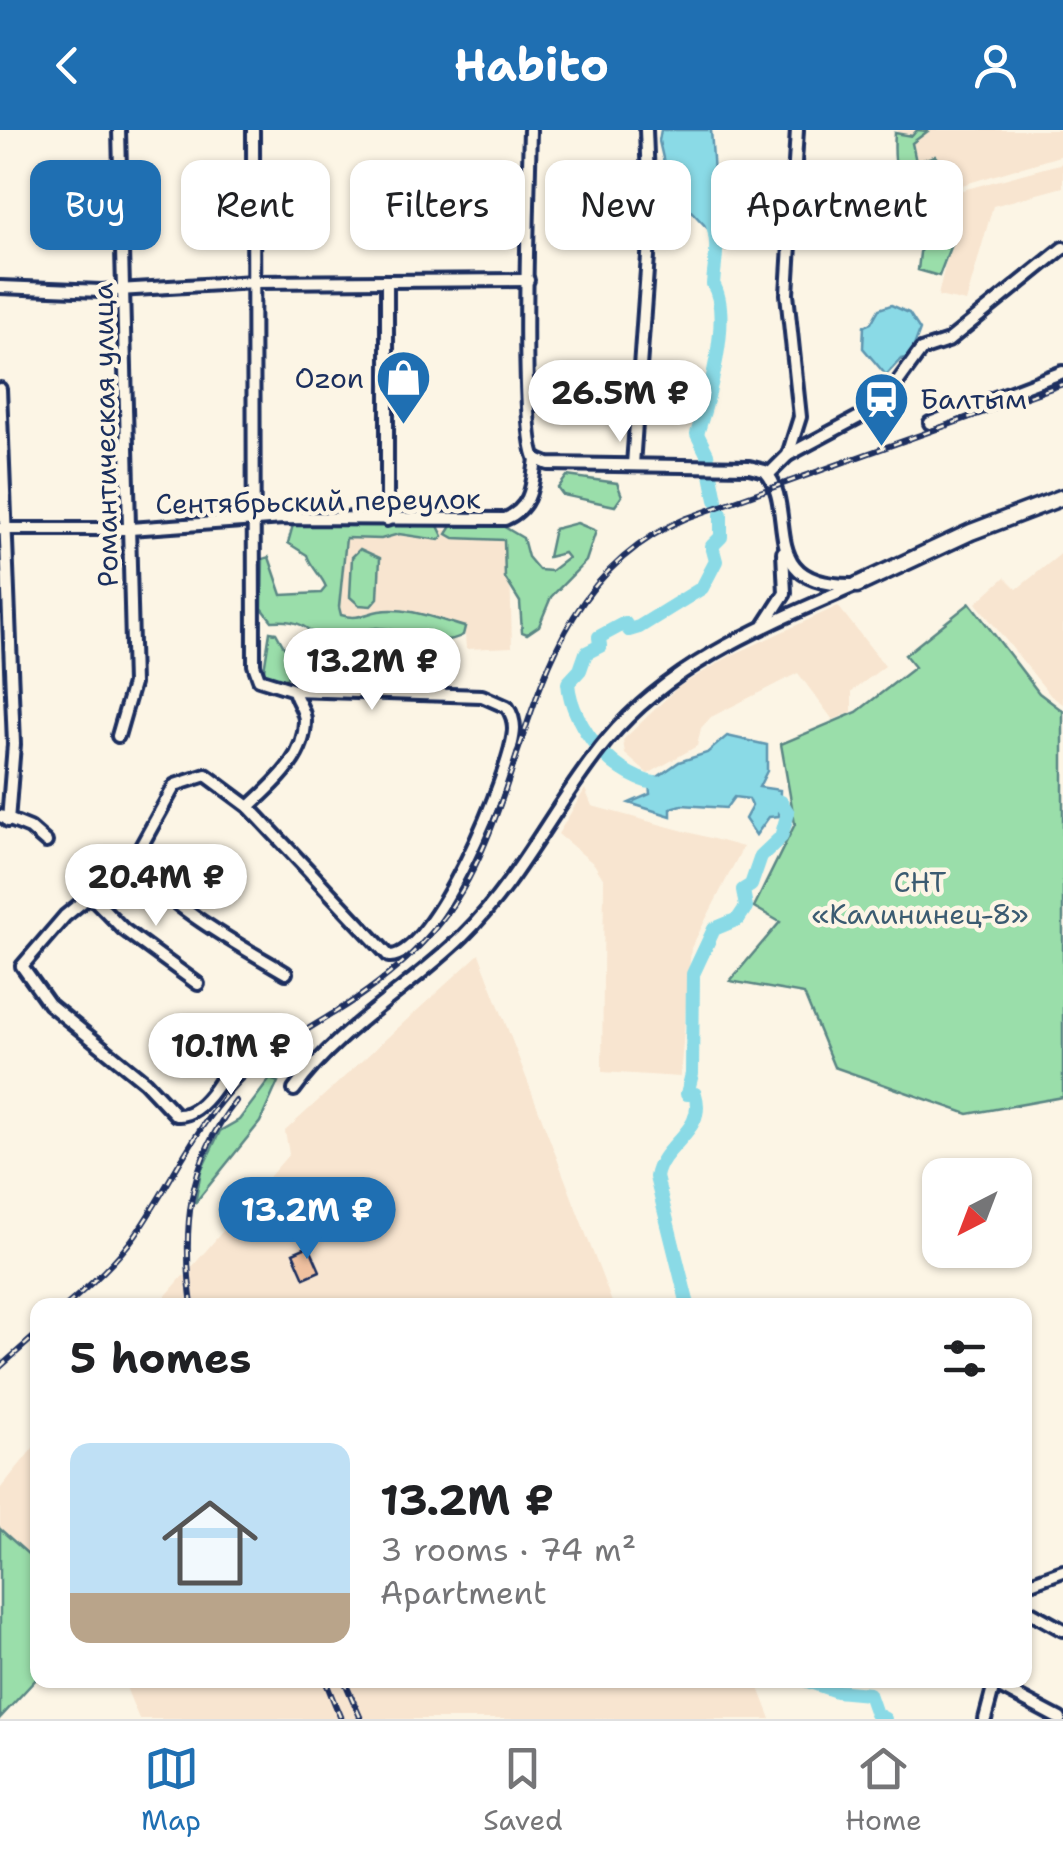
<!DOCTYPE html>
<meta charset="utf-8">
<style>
:root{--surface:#fff;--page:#f6f6f6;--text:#202124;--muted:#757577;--line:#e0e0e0;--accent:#1f6fb2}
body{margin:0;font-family:"Shantell Sans",sans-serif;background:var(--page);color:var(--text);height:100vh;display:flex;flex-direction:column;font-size:38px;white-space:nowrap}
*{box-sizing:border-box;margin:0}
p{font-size:32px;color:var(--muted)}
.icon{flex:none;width:55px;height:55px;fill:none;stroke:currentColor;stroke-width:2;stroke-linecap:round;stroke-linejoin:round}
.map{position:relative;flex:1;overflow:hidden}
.side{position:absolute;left:30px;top:1168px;width:1002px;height:390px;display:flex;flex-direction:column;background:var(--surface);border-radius:20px;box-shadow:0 2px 8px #0004}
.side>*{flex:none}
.hud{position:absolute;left:30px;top:30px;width:1005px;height:90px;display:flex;gap:20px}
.needle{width:65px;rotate:222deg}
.controls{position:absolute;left:922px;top:1028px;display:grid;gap:20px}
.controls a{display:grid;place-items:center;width:110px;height:110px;border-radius:20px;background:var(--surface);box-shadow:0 2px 8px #0004;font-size:50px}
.price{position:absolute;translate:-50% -85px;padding:0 22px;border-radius:35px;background:#fff;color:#222;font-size:32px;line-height:65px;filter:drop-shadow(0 2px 5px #0008)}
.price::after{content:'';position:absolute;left:50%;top:60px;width:30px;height:22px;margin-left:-15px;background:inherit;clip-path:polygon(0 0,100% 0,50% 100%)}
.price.active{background:var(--accent);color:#fff}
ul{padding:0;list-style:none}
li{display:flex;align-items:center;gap:30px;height:250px;padding:0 40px}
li+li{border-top:2px solid var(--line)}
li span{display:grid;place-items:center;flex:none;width:280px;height:200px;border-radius:20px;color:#555}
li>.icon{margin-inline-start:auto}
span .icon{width:120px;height:120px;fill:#fffc;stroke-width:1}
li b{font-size:42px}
h2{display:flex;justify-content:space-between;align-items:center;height:120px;padding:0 40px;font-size:42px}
.tag{padding:0 35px;border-radius:20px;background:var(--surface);box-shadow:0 2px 8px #0004;font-size:35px;line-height:90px}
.tag.active{background:var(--accent);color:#fff}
header{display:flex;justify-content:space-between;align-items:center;height:130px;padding:0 40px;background:var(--accent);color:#fff;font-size:45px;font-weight:700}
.tab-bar{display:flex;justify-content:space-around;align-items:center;height:140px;border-top:2px solid var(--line);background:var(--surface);font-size:28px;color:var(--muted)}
.tab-bar a{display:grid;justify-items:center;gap:5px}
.tab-bar .active{color:var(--accent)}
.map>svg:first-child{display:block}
.built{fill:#f8e5d0}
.green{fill:#9adeaa;stroke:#5a8684;stroke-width:2.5}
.water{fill:#8adae6;stroke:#5e96b0;stroke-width:2.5}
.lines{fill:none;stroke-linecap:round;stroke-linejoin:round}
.river{stroke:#8adae6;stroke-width:14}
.building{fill:#f0c1a0;stroke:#1b2f5e;stroke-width:2.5}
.minor-casing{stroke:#1b2f5e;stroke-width:18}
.major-casing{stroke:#1b2f5e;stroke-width:21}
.minor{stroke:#fcf5e5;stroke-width:10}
.major{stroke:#fcf5e5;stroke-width:14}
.rail-casing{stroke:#1b2f5e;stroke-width:6}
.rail{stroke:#fcf5e5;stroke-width:2.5;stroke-dasharray:8;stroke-linecap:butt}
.labels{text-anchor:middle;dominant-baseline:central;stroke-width:9;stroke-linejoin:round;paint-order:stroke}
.poi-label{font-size:28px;fill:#1b2f5e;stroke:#fcf5e5;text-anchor:end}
.street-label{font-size:28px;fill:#1b2f5e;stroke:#fcf5e5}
.park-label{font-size:28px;fill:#3b5b71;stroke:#fcf5e5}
</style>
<header><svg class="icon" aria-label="back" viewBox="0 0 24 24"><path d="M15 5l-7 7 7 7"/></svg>Habito<svg class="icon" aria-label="person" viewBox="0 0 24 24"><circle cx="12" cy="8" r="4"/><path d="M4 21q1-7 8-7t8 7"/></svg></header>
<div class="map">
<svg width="1063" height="1589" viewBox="0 0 1063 1589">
<rect width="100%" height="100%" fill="#fcf5e5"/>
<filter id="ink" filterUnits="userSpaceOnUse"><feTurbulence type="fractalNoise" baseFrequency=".01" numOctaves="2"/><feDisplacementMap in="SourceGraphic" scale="20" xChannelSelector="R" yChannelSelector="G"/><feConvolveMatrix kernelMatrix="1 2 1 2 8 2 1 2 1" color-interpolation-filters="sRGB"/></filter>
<g filter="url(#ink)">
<!-- built -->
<g class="built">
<path d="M897,0H1063V25L915,69Z"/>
<path d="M1063,33V57L993,76L966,172L938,166L957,82L934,88L929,69Z"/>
<path d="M509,393L512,517L466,519L465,504L332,496V398L447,400Z"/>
<path d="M1063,422V574L1051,566L976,473L1005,447L1017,459Z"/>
<path d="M838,476L885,536L852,561V582L833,590L798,543L711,587L701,598L697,616L648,644L625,624L623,610L678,557L730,526Z"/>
<path d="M585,659L592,676L743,717L691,818L680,947L602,942L604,750L594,734L558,704Z"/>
<path d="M479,824L613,1175H158L183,1146H192V1137L289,1024L285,1001Z"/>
<path d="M37,1313V1432L0,1399V1359Z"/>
<path d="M123,1550H756L771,1589H139Z"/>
</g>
<!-- green -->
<g class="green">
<path d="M917,0L928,1L912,13L916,32L935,26L943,36L942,42L919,53L912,70L926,90L933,83L951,90L953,109L939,146L918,140L923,97H916L917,88C897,70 893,30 895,3L912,6Z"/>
<path d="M567,346L617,353L622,366L615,376L563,365L558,358Z"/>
<path d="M577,393L596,401L586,431L551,467L539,496L527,504L522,502L520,472L505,448L504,410L454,408L447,404L452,396L501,395L523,408L528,427L539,440L551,441L568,428L564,423L548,427L554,399Z"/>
<path d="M322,394L438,396L443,406L439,410L399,404L381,409L346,408L339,477L341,485C358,490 365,484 379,481C408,476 439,490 465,497L463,505C437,520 404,497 376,498C359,499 342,514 324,516C309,496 297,489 272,491L262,478L263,429L269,427L282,465L321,463L326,457C321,444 311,438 307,425L288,413L293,395Z"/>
<path d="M360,419L380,428L378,468L371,476L359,475L350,467L352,427Z"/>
<path d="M970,473L1039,563L1063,581V967L968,984L834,937L804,864L730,851L780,792L754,777L795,694L781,614L857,582L915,537L905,525Z"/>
<path d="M270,502L276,503L293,533L285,552L263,546Z"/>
<path d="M270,949L278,952L260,992L195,1073L201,1041L220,1001L239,990Z"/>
<path d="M0,1399L37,1432L38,1547L0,1588Z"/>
</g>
<!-- water -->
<g class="water">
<path d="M661,0H711L718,101L712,103L691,81L675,80L659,11Z"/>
<path d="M891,175L909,183L920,200L910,227L901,229L886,245L863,218L864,196L871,193L879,179Z"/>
<path d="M727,606L767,615V641L759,657L780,660L779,686L769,687L756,705L745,689L752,676L749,669L734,667L726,678L682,675L671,678V686L629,673L650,664L649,653L679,632L707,623Z"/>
</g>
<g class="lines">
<!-- river -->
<g class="river">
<path d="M711,88C720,117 715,127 713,154C733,185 708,270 697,304L707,324L716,370"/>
<path d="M664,654C617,653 571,596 568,553L580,540L586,523L600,516L599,507L625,493L629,500L639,497L702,458L716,431L712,416L721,407V384"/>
<path d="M688,1175L656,1047C662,1013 707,1002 695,964H687L692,944L693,844L714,799L738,789L746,777L743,760L751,755L761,726L781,707L788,683L781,672L764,667"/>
<path d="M804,1550L836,1561L869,1564L876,1584L885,1589"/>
</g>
</g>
<!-- building -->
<path class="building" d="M309,1116L320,1141L304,1148L293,1123Z"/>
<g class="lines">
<defs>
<g id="minor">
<path d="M530,0C529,48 519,306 536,329"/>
<path d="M0,157L101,161L254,152L528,150"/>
<path d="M0,259L14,614L8,691"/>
<path d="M930,293L1063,242"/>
<path d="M788,325L861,286L895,256L921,220L948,211L1063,118"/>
<path d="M536,329L548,334L749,337L765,341C800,379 753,456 853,455"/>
<path d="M633,335L650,98L646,0"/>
<path d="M769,344L788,325L800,287L787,164L797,0"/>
<path d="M387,390V151"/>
<path d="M0,399H130L283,388L505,389C533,377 532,355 536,329"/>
<path d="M765,494L785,463L783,422"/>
<path d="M118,606L133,554L119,0"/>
<path d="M249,677C273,654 305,629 305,591C305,579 296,571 294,560"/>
<path d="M0,686L30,698L46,712"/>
<path d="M133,731C173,780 232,811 286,843"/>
<path d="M92,767L123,799L198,854"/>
<path d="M241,910C230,934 206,988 176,985L145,952L49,874L22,836L65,786L133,731L175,655L206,645L249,677L389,826C432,830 513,639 514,599C514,591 512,584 507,577L482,566L294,560L259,549L254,535L253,0"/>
<path d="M294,960C338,898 409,859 463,806C521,749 555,673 607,610C672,532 766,495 857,455"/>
<path d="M1025,1455L1063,1441"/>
<path d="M1025,1479L1063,1500"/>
<path d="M994,1554L1060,1589"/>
<path d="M985,1589L995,1551"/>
</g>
<path id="major" d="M857,455L971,402L1063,367"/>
</defs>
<!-- minor casing -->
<use href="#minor" class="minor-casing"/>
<!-- major casing -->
<use href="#major" class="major-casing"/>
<!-- minor -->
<use href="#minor" class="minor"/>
<!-- major -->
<use href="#major" class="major"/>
<defs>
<g id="rail">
<path d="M67,1175C92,1153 117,1131 136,1104C174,1049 197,990 247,943C273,919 305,901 334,883C394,846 443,802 474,738C536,610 538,450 687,388L1063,254"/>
<path d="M192,1175C182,1101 187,1032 236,971"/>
<path d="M0,1237L38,1203"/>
<path d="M325,1550L341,1589"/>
<path d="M344,1550L361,1589"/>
</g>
</defs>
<!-- rail casing -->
<use href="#rail" class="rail-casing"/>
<!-- rail -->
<use href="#rail" class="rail"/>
</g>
</g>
<!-- icons -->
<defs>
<symbol id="shop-pin" viewBox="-11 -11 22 30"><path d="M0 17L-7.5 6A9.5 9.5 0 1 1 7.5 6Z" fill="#1f6fb2" stroke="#fcf5e5"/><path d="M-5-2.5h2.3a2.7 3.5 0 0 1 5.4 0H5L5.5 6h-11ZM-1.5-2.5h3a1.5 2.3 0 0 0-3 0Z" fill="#fff"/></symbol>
<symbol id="station-pin" viewBox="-11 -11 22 30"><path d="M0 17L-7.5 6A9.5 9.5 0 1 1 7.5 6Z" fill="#1f6fb2" stroke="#fcf5e5"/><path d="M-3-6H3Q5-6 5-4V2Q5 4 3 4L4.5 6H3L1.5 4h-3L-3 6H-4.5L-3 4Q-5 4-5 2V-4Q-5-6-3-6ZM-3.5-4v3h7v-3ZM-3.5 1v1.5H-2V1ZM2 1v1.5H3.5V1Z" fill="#fff"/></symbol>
</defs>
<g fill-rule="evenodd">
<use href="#shop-pin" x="372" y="216" width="63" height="86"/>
<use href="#station-pin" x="850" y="238" width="63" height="86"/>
</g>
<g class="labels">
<!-- poi labels -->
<g class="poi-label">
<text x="364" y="248">Ozon</text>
<text x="920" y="269" text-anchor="start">Балтым</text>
</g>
<!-- street labels -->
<g class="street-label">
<text transform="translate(105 305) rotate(-91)">Романтическая улица</text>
<text transform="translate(318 371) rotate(-1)">Сентябрьский переулок</text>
</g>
<!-- park labels -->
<g class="park-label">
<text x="920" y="752">СНТ<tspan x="920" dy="32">«Калининец-8»</tspan></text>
</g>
</g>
</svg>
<div class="controls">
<a><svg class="needle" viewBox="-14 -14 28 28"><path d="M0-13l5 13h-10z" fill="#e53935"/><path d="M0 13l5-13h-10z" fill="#757577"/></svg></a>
</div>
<b class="price" style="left:620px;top:315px">26.5M ₽</b>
<b class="price" style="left:372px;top:583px">13.2M ₽</b>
<b class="price" style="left:156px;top:799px">20.4M ₽</b>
<b class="price" style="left:231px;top:968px">10.1M ₽</b>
<b class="price active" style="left:307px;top:1132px">13.2M ₽</b>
<div class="hud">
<a class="tag active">Buy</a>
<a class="tag">Rent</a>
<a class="tag">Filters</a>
<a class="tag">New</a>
<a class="tag">Apartment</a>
</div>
<section class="side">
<h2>5 homes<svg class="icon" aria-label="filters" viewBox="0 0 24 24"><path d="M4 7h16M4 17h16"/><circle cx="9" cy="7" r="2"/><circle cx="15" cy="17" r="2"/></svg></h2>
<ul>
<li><span style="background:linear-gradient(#bfe0f5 75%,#b9a48a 0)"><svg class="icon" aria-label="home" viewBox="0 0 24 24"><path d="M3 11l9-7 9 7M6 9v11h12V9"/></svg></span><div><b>13.2M ₽</b><p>3 rooms · 74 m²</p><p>Apartment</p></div></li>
</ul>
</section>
</div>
<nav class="tab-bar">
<a class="active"><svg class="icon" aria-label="map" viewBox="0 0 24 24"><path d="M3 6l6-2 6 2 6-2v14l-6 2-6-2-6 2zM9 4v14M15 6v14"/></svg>Map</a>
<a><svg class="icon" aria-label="saved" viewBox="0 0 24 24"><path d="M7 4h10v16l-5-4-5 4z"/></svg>Saved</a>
<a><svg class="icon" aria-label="home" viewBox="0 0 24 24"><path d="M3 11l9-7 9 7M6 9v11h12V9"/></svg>Home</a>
</nav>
